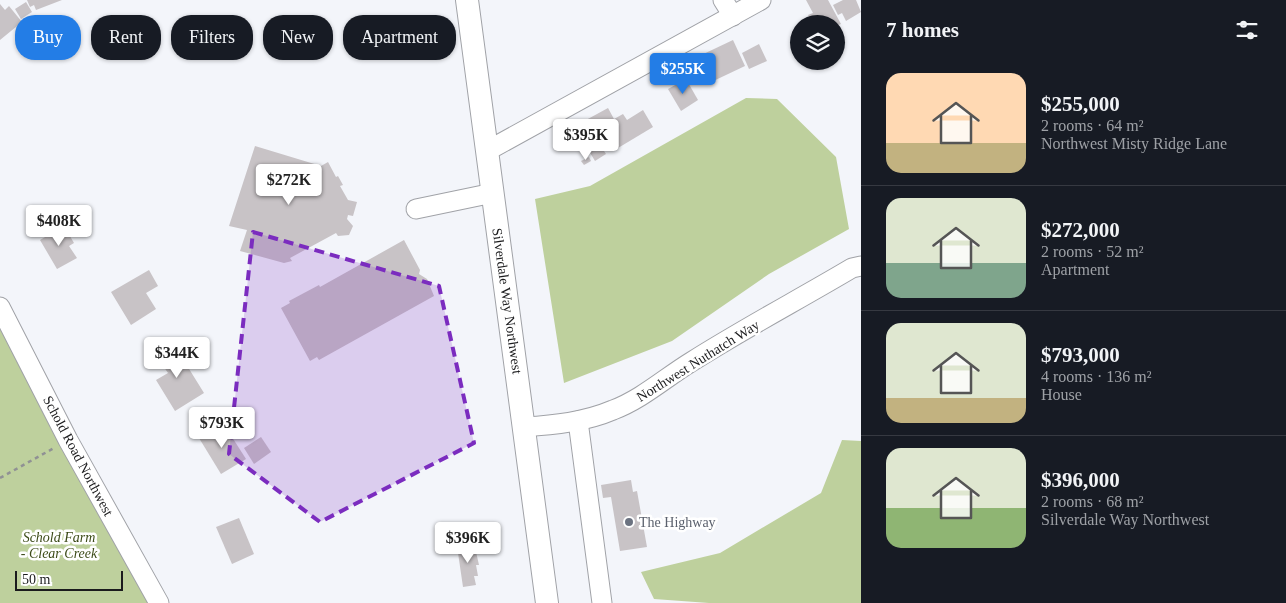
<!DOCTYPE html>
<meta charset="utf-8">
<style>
:root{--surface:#171b24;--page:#242831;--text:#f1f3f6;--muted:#9ea1a6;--line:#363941;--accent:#237de6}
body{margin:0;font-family:Georgia,serif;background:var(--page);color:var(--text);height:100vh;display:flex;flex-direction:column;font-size:19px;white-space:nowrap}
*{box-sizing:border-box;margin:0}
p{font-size:16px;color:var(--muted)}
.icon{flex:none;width:28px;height:28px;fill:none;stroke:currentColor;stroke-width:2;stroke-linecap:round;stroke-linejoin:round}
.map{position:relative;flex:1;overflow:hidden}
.details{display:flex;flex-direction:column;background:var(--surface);width:425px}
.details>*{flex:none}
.banner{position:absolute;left:15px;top:15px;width:475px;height:45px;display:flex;gap:10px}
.buttons{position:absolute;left:790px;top:15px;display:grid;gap:10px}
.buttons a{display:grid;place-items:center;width:55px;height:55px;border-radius:50%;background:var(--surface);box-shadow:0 1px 4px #0004;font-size:25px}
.scale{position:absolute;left:15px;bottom:12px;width:108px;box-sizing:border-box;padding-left:5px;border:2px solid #1b1b1d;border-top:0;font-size:14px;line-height:18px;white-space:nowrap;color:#1b1b1d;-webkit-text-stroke:4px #fff;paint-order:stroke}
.price{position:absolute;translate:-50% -42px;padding:0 11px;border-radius:5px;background:#fff;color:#222;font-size:16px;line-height:32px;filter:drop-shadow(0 1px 2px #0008)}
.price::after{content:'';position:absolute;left:50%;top:30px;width:15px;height:11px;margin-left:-8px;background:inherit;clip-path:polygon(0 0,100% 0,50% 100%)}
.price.selected{background:var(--accent);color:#fff}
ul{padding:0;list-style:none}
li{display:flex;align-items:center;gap:15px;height:125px;padding:0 25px}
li+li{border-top:1px solid var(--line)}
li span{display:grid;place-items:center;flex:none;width:140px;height:100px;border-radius:15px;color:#555}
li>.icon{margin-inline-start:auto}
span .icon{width:60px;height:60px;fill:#fffc;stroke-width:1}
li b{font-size:21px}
h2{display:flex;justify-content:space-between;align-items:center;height:60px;padding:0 25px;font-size:21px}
.pill{padding:0 18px;border-radius:20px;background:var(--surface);box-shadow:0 1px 4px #0004;font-size:18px;line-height:45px}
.pill.selected{background:var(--accent);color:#fff}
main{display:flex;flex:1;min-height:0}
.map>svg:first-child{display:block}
.green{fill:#bed09d}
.building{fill:#c8c3c6}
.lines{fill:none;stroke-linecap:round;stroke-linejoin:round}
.minor-casing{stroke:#a0a2a7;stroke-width:21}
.major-casing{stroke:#a0a2a7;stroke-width:24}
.path{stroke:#909194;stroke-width:2.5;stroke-dasharray:4 4;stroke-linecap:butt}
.minor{stroke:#fff;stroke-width:19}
.major{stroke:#fff;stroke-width:22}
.marked{fill:#7b2cbf;fill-opacity:0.2;stroke:#7b2cbf;stroke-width:4;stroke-dasharray:10 6;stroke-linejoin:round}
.worship-dot{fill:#6b7280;stroke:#fff;stroke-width:2}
.labels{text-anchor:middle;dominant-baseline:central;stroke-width:5;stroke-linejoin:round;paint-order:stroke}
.street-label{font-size:14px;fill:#1b1b1d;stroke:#fff}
.worship-label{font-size:14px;fill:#5b616d;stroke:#fff;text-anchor:start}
.park-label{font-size:14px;font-style:italic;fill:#3c4b18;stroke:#fff}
</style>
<main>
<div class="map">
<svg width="861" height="603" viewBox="0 0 861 603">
<rect width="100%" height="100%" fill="#f3f5fa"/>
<!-- green -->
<g class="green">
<path d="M746,98L777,99L836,157L849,229L769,274L672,341L564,383L535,199L590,186Z"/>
<path d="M0,308L159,603H0Z"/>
<path d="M842,440L861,441V603H709L654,599L641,572L720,553L821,493Z"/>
</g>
<!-- building -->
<g class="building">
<path d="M27,0H62L36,10L34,5L30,7Z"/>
<path d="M806,0H828L841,24L836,26V24H813L808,15L813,13Z"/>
<path d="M843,0H856L861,12L846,21L842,13L838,15L833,5Z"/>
<path d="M26,2L32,12L21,19L15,9Z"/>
<path d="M0,4L5,10L9,6L22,22L0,40Z"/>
<path d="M733,40L745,66L707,84L695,58Z"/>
<path d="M759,44L767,61L749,69L742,53Z"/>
<path d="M686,79L698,100L681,111L668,89Z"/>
<path d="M608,108L614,119L623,114L627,120L643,110L653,127L613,151L610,145L603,149L586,120Z"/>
<path d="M600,145L606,154L595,161L589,151Z"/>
<path d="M255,146L321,166L328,162L336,177L338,176L343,185L340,186L348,200L357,202L353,216L348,215L347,219L353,226L349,235L338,236L336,233L290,258L292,261L284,263L240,251L247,230L229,226Z"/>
<path d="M589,157L591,161L584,165L581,161Z"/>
<path d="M64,226L74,243L69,246L77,258L57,269L40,240Z"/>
<path d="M404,240L420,270L419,274L427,279L434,296L319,360L317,357L310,361L281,308L290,303L289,301L319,285L320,287Z"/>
<path d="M149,270L158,286L146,293L156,309L131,325L111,292Z"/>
<path d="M173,343L204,393L175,411L156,380L168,373L155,354Z"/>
<path d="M223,423L246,459L221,474L199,438Z"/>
<path d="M261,437L271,452L254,464L244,448Z"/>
<path d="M631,480L633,492L637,491L647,547L620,551L611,497L603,498L601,485Z"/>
<path d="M239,518L254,554L232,564L216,527Z"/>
<path d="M474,543L479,565H476L478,576H474L476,585L463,587L457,546Z"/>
</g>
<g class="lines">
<defs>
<g id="minor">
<path d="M723,0L733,16"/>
<path d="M487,151L761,0"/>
<path d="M416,209L493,193"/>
<path d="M0,307L68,440L159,603"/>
<path d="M578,421L602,603"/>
<path d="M524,427C554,425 585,422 613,410C642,399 665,378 691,362C743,329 798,300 852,268L861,266"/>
</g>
<path id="major" d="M467,0L547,603"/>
</defs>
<!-- minor casing -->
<use href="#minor" class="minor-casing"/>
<!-- major casing -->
<use href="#major" class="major-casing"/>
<!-- path -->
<path class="path" d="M0,478L54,448"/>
<!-- minor -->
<use href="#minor" class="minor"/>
<!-- major -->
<use href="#major" class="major"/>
</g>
<!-- marked area -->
<path class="marked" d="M253,232L439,286L474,443L320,522L229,454Z"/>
<!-- markers -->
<circle class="worship-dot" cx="629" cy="522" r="5"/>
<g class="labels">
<!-- street labels -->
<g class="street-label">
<text transform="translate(507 301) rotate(82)">Silverdale Way Northwest</text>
<text transform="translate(698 361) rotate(-32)">Northwest Nuthatch Way</text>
<text transform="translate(78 456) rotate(62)">Schold Road Northwest</text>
</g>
<!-- worship labels -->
<g class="worship-label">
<text x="639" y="522">The Highway</text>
</g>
<!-- park labels -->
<g class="park-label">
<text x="59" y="537">Schold Farm<tspan x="59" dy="16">- Clear Creek</tspan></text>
</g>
</g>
</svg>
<div class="buttons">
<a><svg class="icon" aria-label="layers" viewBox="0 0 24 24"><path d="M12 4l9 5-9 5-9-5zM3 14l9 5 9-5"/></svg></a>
</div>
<div class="scale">50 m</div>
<b class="price selected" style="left:683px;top:95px">$255K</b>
<b class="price" style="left:586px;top:161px">$395K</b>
<b class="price" style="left:289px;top:206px">$272K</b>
<b class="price" style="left:59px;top:247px">$408K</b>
<b class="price" style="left:177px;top:379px">$344K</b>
<b class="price" style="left:222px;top:449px">$793K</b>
<b class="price" style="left:468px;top:564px">$396K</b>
<div class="banner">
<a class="pill selected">Buy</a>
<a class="pill">Rent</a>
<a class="pill">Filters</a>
<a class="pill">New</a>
<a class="pill">Apartment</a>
</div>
</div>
<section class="details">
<h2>7 homes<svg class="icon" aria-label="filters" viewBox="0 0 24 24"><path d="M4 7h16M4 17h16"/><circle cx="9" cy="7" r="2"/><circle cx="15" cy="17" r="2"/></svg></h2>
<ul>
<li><span style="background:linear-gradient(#ffd9b3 70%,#c2b280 0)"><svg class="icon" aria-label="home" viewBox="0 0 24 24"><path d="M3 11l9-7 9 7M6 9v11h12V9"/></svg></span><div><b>$255,000</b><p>2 rooms · 64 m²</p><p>Northwest Misty Ridge Lane</p></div></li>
<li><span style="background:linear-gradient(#dfe7d0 65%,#7fa58c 0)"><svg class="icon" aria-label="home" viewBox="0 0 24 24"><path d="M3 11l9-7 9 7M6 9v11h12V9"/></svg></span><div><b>$272,000</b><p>2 rooms · 52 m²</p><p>Apartment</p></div></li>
<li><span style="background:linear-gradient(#dfe7d0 75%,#c2b280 0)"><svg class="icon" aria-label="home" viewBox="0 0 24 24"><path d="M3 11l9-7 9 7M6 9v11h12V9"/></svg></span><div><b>$793,000</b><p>4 rooms · 136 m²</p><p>House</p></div></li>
<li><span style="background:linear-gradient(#dfe7d0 60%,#8fb573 0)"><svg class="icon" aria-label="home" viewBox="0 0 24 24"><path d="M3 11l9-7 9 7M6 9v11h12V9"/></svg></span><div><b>$396,000</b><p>2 rooms · 68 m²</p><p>Silverdale Way Northwest</p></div></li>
</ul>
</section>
</main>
